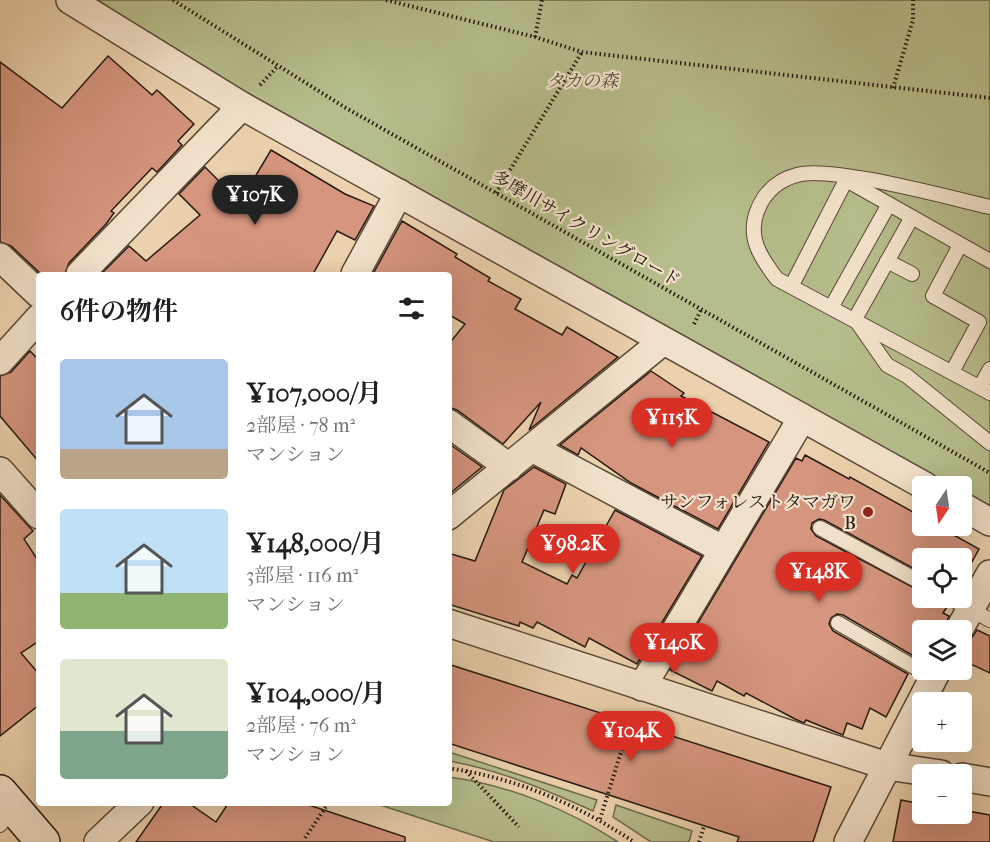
<!DOCTYPE html>
<html lang="ja">
<meta charset="utf-8">
<style>
:root{--surface:#fff;--page:#f6f6f6;--text:#202124;--muted:#757577;--accent:#d93025}
body{margin:0;font-family:"IM FELL French Canon","Noto Serif JP",serif;background:var(--page);color:var(--text);height:100vh;display:flex;flex-direction:column;font-size:22px;white-space:nowrap}
*{box-sizing:border-box;margin:0}
p{font-size:20px;color:var(--muted)}
.icon{flex:none;width:33px;height:33px;fill:none;stroke:currentColor;stroke-width:2;stroke-linecap:round;stroke-linejoin:round}
.map{position:relative;flex:1;overflow:hidden}
.drawer{position:absolute;left:36px;top:272px;width:416px;height:534px;display:flex;flex-direction:column;background:var(--surface);border-radius:6px;box-shadow:0 6px 24px #0002}
.drawer>*{flex:none}
.needle{width:39px;rotate:193deg}
.controls{position:absolute;left:912px;top:476px;display:grid;gap:12px}
.controls a{display:grid;place-items:center;width:60px;height:60px;border-radius:6px;background:var(--surface);box-shadow:0 6px 24px #0002;font-size:30px}
.price{position:absolute;translate:-50% -51px;padding:0 14px;border-radius:21px;background:var(--accent);color:#fff;font-size:20px;line-height:39px;filter:drop-shadow(0 2px 3px #0008)}
.price::after{content:'';position:absolute;left:50%;top:36px;width:18px;height:14px;margin-left:-9px;background:inherit;clip-path:polygon(0 0,100% 0,50% 100%)}
.price.on{background:#222;color:#fff}
ul{padding:0;list-style:none}
li{display:flex;align-items:center;gap:18px;height:150px;padding:0 24px}
li span{display:grid;place-items:center;flex:none;width:168px;height:120px;border-radius:6px;color:#555}
li>.icon{margin-inline-start:auto}
span .icon{width:72px;height:72px;fill:#fffc;stroke-width:1}
li b{font-size:26px}
h2{display:flex;justify-content:space-between;align-items:center;height:72px;padding:0 24px;font-size:26px}
.map>svg:first-child{display:block}
.green{fill:#b6bc8b;stroke:#6e6b4e;stroke-width:1.5}
.building{fill:#d5957e;stroke:#271a10;stroke-width:1.5}
.lines{fill:none;stroke-linecap:round;stroke-linejoin:round}
.lane-casing{stroke:#584837;stroke-width:16}
.street-casing{stroke:#584837;stroke-width:30}
.secondary-casing{stroke:#271a10;stroke-width:36}
.path{stroke:#271a10;stroke-width:4;stroke-dasharray:1.5 3;stroke-linecap:butt}
.lane{stroke:#f2e1ca;stroke-width:14}
.street{stroke:#f2e1ca;stroke-width:27}
.secondary{stroke:#f2e1ca;stroke-width:33}
.poi-dot{fill:#8f2418;stroke:#f2e1ca;stroke-width:2}
.labels{text-anchor:middle;dominant-baseline:central;stroke-width:4.5;stroke-linejoin:round;paint-order:stroke}
.park-label{font-size:18px;font-style:italic;fill:#524b35;stroke:#f2e1ca}
.street-label{font-size:18px;fill:#271a10;stroke:#f2e1ca}
.poi-label{font-size:18px;fill:#271a10;stroke:#f2e1ca;text-anchor:end}
</style>
<div class="map">
<svg width="990" height="842" viewBox="0 0 990 842">
<rect width="100%" height="100%" fill="#ebd1ad"/>
<filter id="stains"><feTurbulence type="fractalNoise" baseFrequency=".00333" numOctaves="4"/><feColorMatrix values="0 0 0 0 .2 0 0 0 0 .09 0 0 0 0 .02 0 0 0 .5 -.17"/></filter>
<radialGradient id="worn" r=".72"><stop offset=".6" stop-color="#630" stop-opacity="0"/><stop offset="1" stop-color="#630" stop-opacity=".3"/></radialGradient>
<!-- green -->
<g class="green">
<path d="M89,0H990V513L962,497V486H942L412,190Z"/>
<path d="M449,752L597,800L593,811C546,790 500,770 449,761Z"/>
<path d="M449,777C508,785 568,809 618,842H494L374,803L448,802Z"/>
<path d="M616,805L692,831L689,842H651L613,817Z"/>
</g>
<!-- building -->
<g class="building">
<path d="M108,56L152,95L157,90L194,124L178,141L182,145L157,172L152,168L111,211L114,213L106,224L69,263L65,274H41L11,246L0,242V62L62,108Z"/>
<path d="M271,150L345,194L374,206L355,240L337,231L313,274H101L129,246L146,261L200,215L179,194L205,167L240,202Z"/>
<path d="M402,221L457,254L455,257L490,278L488,281L521,299L515,309L562,335L567,327L618,357L529,430L541,402L503,444L457,410L448,407V345L465,324L448,314V274H373Z"/>
<path d="M30,351L39,360V462L0,416V376L11,372Z"/>
<path d="M651,371L684,393L681,396L769,442L718,529L631,483L581,448L578,455L560,445Z"/>
<path d="M448,443L482,467L448,495Z"/>
<path d="M805,455L849,479L850,477L922,517V525H936L979,549L962,580V558H922V573L824,520L819,519L812,523L811,529L816,536L922,592V597H939L947,607L943,613L949,616L943,630H922V652L917,658L843,615L837,614L831,618L829,624L833,631L908,674L886,717L870,708L862,729L847,723L843,735L806,720L804,723L795,719L746,693L744,696L717,681L712,691L670,670L796,458L802,461Z"/>
<path d="M534,467L566,484L555,514L544,510L522,562L567,584L572,575L577,578L615,510L702,556L637,664L589,638L585,647L537,622L533,628L520,622L519,626L448,604V553L475,561L504,490Z"/>
<path d="M0,495L33,531L24,539L39,562V641L21,653L39,674V705L0,736Z"/>
<path d="M977,630L990,636V673L962,660V645L968,643Z"/>
<path d="M448,664L831,787L813,842H737L739,837L448,743Z"/>
<path d="M901,800L922,804V813H962V810L990,815V842H893Z"/>
<path d="M164,802H187L216,822L229,802H300L405,837V842H136Z"/>
</g>
<g class="lines">
<defs>
<g id="lane">
<path d="M848,181L990,261"/>
<path d="M990,207C950,198 830,165 797,175C778,180 765,192 758,209C746,237 761,258 777,279L990,393"/>
<path d="M912,217L855,319L887,365L907,376L990,443"/>
<path d="M887,261L912,274"/>
<path d="M792,285L846,180"/>
<path d="M832,306L889,204"/>
<path d="M952,372L979,322L933,296L960,245"/>
<path d="M980,387L990,369"/>
<path d="M820,528L922,583"/>
<path d="M948,597L990,620"/>
<path d="M838,623L933,678"/>
<path d="M0,825L13,808"/>
</g>
<g id="street">
<path d="M70,0L242,106L925,486"/>
<path d="M0,257L39,294"/>
<path d="M80,274L242,106"/>
<path d="M355,274L399,193"/>
<path d="M0,361L39,318"/>
<path d="M448,423L509,467"/>
<path d="M532,448L722,549"/>
<path d="M0,471L39,515"/>
<path d="M962,506L990,522"/>
<path d="M448,516L662,342"/>
<path d="M448,623L887,766L941,774"/>
<path d="M959,630L990,574"/>
<path d="M642,687L802,418"/>
<path d="M962,777L990,782"/>
<path d="M98,842L140,802"/>
<path d="M848,842L938,669"/>
</g>
<path id="secondary" d="M0,792L43,842"/>
</defs>
<!-- lane casing -->
<use href="#lane" class="lane-casing"/>
<!-- street casing -->
<use href="#street" class="street-casing"/>
<!-- secondary casing -->
<use href="#secondary" class="secondary-casing"/>
<!-- path -->
<g class="path">
<path d="M173,0L346,108L990,473"/>
<path d="M386,0L535,37L582,52L990,98"/>
<path d="M535,37L542,0"/>
<path d="M260,85L278,66"/>
<path d="M893,88L913,20V0"/>
<path d="M496,193L582,52"/>
<path d="M694,324L701,310"/>
<path d="M448,768C516,778 577,804 634,842"/>
<path d="M466,771L519,827"/>
<path d="M600,819L633,714"/>
<path d="M305,838L329,802"/>
<path d="M699,842L704,826"/>
</g>
<!-- lane -->
<use href="#lane" class="lane"/>
<!-- street -->
<use href="#street" class="street"/>
<!-- secondary -->
<use href="#secondary" class="secondary"/>
</g>
<!-- markers -->
<circle class="poi-dot" cx="868" cy="512" r="6"/>
<g class="labels">
<!-- park labels -->
<g class="park-label">
<text x="582" y="81">タカの森</text>
</g>
<!-- street labels -->
<g class="street-label">
<text transform="translate(586 229) rotate(30)">多摩川サイクリングロード</text>
</g>
<!-- poi labels -->
<g class="poi-label">
<text x="856" y="502">サンフォレストタマガワ<tspan x="856" dy="21">B</tspan></text>
</g>
</g>
<rect width="100%" height="100%" filter="url(#stains)"/>
<rect width="100%" height="100%" fill="url(#worn)"/>
</svg>
<div class="controls">
<a><svg class="needle" viewBox="-14 -14 28 28"><path d="M0-13l5 13h-10z" fill="#e53935"/><path d="M0 13l5-13h-10z" fill="#757577"/></svg></a>
<a><svg class="icon" aria-label="locate" viewBox="0 0 24 24"><circle cx="12" cy="12" r="6"/><path d="M12 2v4M12 18v4M2 12h4M18 12h4"/></svg></a>
<a><svg class="icon" aria-label="layers" viewBox="0 0 24 24"><path d="M12 4l9 5-9 5-9-5zM3 14l9 5 9-5"/></svg></a>
<a>+</a>
<a>−</a>
</div>
<b class="price on" style="left:255px;top:226px">¥107K</b>
<b class="price" style="left:672px;top:449px">¥115K</b>
<b class="price" style="left:573px;top:575px">¥98.2K</b>
<b class="price" style="left:819px;top:603px">¥148K</b>
<b class="price" style="left:674px;top:674px">¥140K</b>
<b class="price" style="left:631px;top:762px">¥104K</b>
<section class="drawer">
<h2>6件の物件<svg class="icon" aria-label="filters" viewBox="0 0 24 24"><path d="M4 7h16M4 17h16"/><circle cx="9" cy="7" r="2"/><circle cx="15" cy="17" r="2"/></svg></h2>
<ul>
<li><span style="background:linear-gradient(#a9c7e8 75%,#b9a48a 0)"><svg class="icon" aria-label="home" viewBox="0 0 24 24"><path d="M3 11l9-7 9 7M6 9v11h12V9"/></svg></span><div><b>¥107,000/月</b><p>2部屋 · 78 m²</p><p>マンション</p></div></li>
<li><span style="background:linear-gradient(#bfe0f5 70%,#8fb573 0)"><svg class="icon" aria-label="home" viewBox="0 0 24 24"><path d="M3 11l9-7 9 7M6 9v11h12V9"/></svg></span><div><b>¥148,000/月</b><p>3部屋 · 116 m²</p><p>マンション</p></div></li>
<li><span style="background:linear-gradient(#dfe7d0 60%,#7fa58c 0)"><svg class="icon" aria-label="home" viewBox="0 0 24 24"><path d="M3 11l9-7 9 7M6 9v11h12V9"/></svg></span><div><b>¥104,000/月</b><p>2部屋 · 76 m²</p><p>マンション</p></div></li>
</ul>
</section>
</div>
